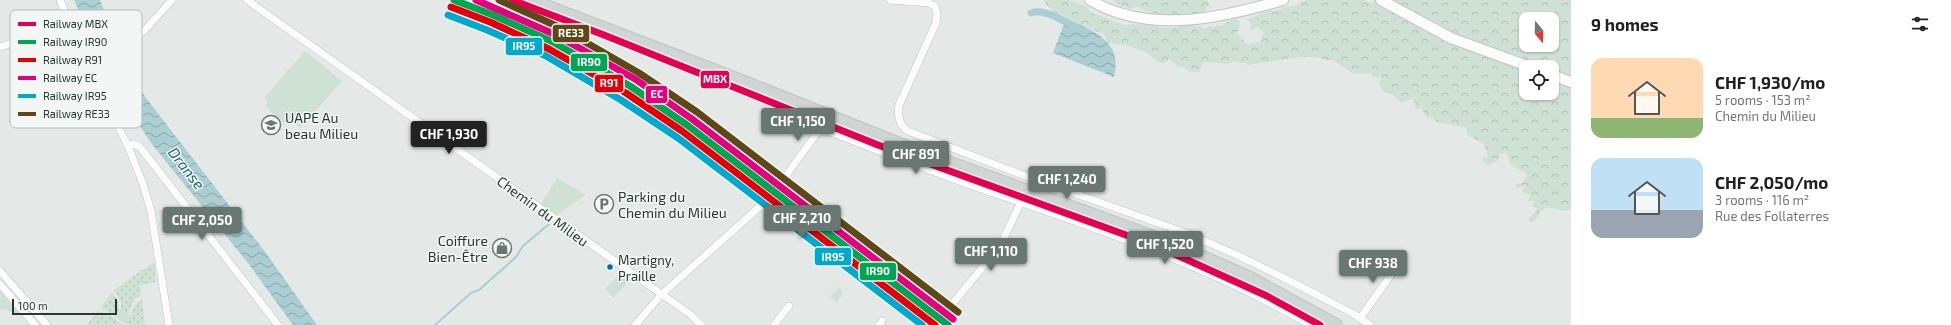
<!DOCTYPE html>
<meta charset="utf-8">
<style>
:root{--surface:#fff;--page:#f6f6f6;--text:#202124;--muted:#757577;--accent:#687772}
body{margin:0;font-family:"Exo 2",sans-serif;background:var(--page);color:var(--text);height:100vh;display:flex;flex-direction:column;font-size:15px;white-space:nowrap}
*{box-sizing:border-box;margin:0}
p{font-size:13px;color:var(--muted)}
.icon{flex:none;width:22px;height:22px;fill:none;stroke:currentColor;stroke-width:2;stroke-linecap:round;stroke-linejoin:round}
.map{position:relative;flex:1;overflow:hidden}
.details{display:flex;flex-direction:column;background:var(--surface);width:380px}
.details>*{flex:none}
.needle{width:26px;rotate:161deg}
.fabs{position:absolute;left:1519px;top:12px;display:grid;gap:8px}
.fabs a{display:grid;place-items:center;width:40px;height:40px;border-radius:8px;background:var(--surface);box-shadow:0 1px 3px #0004;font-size:20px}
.scale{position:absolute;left:12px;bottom:10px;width:105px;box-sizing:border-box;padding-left:4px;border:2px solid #253933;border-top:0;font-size:11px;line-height:14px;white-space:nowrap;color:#253933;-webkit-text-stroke:3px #f2f7f5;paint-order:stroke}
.price{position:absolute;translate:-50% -34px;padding:0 9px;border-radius:4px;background:var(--accent);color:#fff;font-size:13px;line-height:26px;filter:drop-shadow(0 1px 2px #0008)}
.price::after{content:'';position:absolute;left:50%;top:24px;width:12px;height:9px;margin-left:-6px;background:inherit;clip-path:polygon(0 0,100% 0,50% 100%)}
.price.current{background:#222;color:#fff}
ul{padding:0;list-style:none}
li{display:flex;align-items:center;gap:12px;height:100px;padding:0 20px}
li span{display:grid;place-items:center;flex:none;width:112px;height:80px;border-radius:12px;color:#555}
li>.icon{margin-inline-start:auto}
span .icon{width:48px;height:48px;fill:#fffc;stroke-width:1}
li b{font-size:17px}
h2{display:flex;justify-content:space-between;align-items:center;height:48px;padding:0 20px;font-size:17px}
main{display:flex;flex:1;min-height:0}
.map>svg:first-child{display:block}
.grass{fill:url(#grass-dots)}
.forest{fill:url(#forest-crowns);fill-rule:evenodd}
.green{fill:#cfe0d4}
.water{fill:url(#water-waves)}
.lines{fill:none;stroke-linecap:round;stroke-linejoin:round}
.stream{stroke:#aaced2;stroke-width:2}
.canal{stroke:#aaced2;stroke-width:7}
.street-tunnel{stroke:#bec6c3;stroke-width:7;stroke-dasharray:7 3.5;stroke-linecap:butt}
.street-casing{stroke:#c1c6c4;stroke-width:8}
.secondary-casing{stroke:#c1c6c4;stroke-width:12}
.primary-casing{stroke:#bdc4c2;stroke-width:14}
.street{stroke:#fbfcfb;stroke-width:7}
.secondary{stroke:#fbfcfb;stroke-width:10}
.primary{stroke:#ced5d3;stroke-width:12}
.rail-1-casing{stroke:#f2f7f5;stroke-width:10}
.rail-2-casing{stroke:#f2f7f5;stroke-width:10}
.rail-3-casing{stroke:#f2f7f5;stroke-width:10}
.rail-4-casing{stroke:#f2f7f5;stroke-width:10}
.rail-5-casing{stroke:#f2f7f5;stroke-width:10}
.rail-6-casing{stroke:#f2f7f5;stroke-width:10}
.rail-1{stroke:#e50051;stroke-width:7}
.rail-2{stroke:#00a651;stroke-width:7}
.rail-3{stroke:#e30009;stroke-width:7}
.rail-4{stroke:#e5007d;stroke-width:7}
.rail-5{stroke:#00a9ce;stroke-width:7}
.rail-6{stroke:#5f4817;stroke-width:7}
.bus-dot{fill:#0065bd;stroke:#f2f7f5;stroke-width:1.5}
.labels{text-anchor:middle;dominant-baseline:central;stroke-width:3;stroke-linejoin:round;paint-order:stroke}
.bus-label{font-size:13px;fill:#253933;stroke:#f2f7f5;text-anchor:start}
.poi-label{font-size:14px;fill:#253933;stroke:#f2f7f5;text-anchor:start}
.street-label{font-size:14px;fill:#253933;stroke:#f2f7f5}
.water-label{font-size:15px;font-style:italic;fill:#26646e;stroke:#f2f7f5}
.key{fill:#f2f7f5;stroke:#b4bebb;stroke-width:1}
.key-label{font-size:11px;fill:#253933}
.line-badge{stroke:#f2f7f5;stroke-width:1.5}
.badge-label{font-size:11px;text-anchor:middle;font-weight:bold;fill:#fff}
</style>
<main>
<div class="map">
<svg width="1571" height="325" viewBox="0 0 1571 325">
<defs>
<pattern id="grass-dots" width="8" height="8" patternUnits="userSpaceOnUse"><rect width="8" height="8" fill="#cfe0d4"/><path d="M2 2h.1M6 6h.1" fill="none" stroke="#b2c1b6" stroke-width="1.8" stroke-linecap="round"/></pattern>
<pattern id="forest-crowns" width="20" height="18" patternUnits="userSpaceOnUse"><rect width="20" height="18" fill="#cfe0d4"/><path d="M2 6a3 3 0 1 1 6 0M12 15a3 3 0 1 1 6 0" fill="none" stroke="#b2c1b6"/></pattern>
<pattern id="water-waves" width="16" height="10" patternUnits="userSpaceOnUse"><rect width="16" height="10" fill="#aaced2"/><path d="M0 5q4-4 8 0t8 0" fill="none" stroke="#8aa8ab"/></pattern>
</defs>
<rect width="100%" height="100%" fill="#e4e9e7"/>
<!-- grass -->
<g class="grass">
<path d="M154,262L156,282L140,285L141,296L135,298L128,314L121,309V302L114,290Z"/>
<path d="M112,292L118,302L119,312L116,316L100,308Z"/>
<path d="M142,299L145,325H127L132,318L130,316L136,303Z"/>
<path d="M98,311L111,316L123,325H87Z"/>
</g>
<!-- forest -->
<g class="forest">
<path d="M1043,0H1067L1085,6L1093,13L1124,25L1146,24L1164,28L1177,27L1187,23L1196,27L1200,26L1205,29L1209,26L1212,27L1218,25L1222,26L1226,22L1236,19L1239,21L1240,26L1237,33L1247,44L1261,42L1263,32L1258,27L1251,31V25L1248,19L1264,13L1267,10L1275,11L1285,7L1296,6L1303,1L1310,0H1365L1370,3L1375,0H1571V210C1552,213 1546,198 1536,220L1530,222L1528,220L1538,209L1532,206L1534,201H1528L1530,195L1522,192L1525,185L1517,188L1515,187L1516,184L1522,183L1527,175L1524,171L1517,169L1510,164L1508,156L1505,153L1500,154L1498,160L1490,165L1483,163L1482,158L1488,156L1484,144L1468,135L1467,128L1437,122L1433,118L1425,116L1422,108L1416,109L1413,98L1402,103L1393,95L1382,91L1379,82L1382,78L1374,77L1371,73L1354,74L1333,60H1326L1315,57H1300L1248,65L1246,63H1240L1235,61L1228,64L1206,62L1202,64L1199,72H1189L1187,69L1176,66L1175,63L1169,59L1164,63H1160C1140,47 1134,46 1108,43L1105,35C1086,26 1053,18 1043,0ZM1526,19H1552V45H1526ZM1526,67H1552V93H1526Z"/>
<path d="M1113,0H1207L1210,5L1206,8L1205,12C1183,17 1158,18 1138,7L1129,9L1117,4Z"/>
</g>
<!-- green -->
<g class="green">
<path d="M305,51L342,81L300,128L290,119L285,124L265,106L268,102L264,98Z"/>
<path d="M557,178L586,195L557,215L541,204Z"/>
<path d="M620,274L629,281L613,298L605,289Z"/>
<path d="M840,287L843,294L837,302L830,297Z"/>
<path d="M0,291L20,314L0,309Z"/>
<path d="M121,309L132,317L127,325L115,317Z"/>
</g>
<!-- water -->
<g class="water">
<path d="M74,0H100C113,34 126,67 146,98L266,253L317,325H293L248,263L151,143L124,102L102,63Z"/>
<path d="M1066,19C1092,30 1124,41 1114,77L1053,53Z"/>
</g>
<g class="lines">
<!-- stream -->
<path class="stream" d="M435,325L471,293L479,290L516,257L523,246L549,224"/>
<!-- canal -->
<path class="canal" d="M1031,13C1044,8 1061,20 1073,26"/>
<!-- street-tunnel -->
<path class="street-tunnel" d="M767,200L785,177"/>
<defs>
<g id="street">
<path d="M60,0L88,67L128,146L143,184L151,211L169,325"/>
<path d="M247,0L691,315L701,325"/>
<path d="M890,0L929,3L935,6L937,14L936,23L899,105C897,116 899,125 908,131L1020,174L1186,233L1237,255L1290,281L1352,313L1370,325"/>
<path d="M143,32L172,0"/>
<path d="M0,47L70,26"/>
<path d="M818,127C881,152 944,177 1008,198C1111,233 1216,270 1310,325"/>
<path d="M128,146L134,144L140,147L278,325"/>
<path d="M785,177L817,133L822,114"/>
<path d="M0,271L47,325"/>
<path d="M0,284L35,325"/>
<path d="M1360,318L1401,261"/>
<path d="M635,325L662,294L767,200L848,263"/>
<path d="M774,325L789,306"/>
<path d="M879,325L882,321"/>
<path d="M935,325L1000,246L1021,202"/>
</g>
<g id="secondary">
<path d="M1090,0C1149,35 1222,18 1283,0"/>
<path d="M1381,0L1451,38L1530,67"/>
<path d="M1552,75L1571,82"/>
</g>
<path id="primary" d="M530,0L729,76L915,150L1176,245L1250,278L1336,325"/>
</defs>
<!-- street casing -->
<use href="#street" class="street-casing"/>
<!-- secondary casing -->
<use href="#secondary" class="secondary-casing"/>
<!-- primary casing -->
<use href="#primary" class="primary-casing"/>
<!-- street -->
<use href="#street" class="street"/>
<!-- secondary -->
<use href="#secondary" class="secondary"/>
<!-- primary -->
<use href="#primary" class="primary"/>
<defs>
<path id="rail-1" d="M512,0L604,35L878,145L1159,247L1267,296L1320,325"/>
<path id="rail-2" d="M454,0L493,15L553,42L630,86L687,125L948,325"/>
<path id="rail-3" d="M451,7L490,22L549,49L626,93L682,131L935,325"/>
<path id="rail-4" d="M476,0L556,35L635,79L692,119L953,319"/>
<path id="rail-5" d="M448,15L487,30L546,56L621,100L678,138L922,325"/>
<path id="rail-6" d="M499,0L561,28L639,73L697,112L958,312"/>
</defs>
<!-- rail-1 casing -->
<use href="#rail-1" class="rail-1-casing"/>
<!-- rail-2 casing -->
<use href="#rail-2" class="rail-2-casing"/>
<!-- rail-3 casing -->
<use href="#rail-3" class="rail-3-casing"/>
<!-- rail-4 casing -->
<use href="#rail-4" class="rail-4-casing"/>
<!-- rail-5 casing -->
<use href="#rail-5" class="rail-5-casing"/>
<!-- rail-6 casing -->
<use href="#rail-6" class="rail-6-casing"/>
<!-- rail-1 -->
<use href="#rail-1" class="rail-1"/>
<!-- rail-2 -->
<use href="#rail-2" class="rail-2"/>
<!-- rail-3 -->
<use href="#rail-3" class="rail-3"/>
<!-- rail-4 -->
<use href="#rail-4" class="rail-4"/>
<!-- rail-5 -->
<use href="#rail-5" class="rail-5"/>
<!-- rail-6 -->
<use href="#rail-6" class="rail-6"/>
</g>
<!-- icons -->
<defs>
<symbol id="school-ring" viewBox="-11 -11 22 22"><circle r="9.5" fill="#f2f7f5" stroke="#687772" stroke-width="1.5"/><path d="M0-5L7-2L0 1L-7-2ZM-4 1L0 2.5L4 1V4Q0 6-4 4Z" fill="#687772"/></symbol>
<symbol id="parking-ring" viewBox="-11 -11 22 22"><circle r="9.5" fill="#f2f7f5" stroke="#687772" stroke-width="1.5"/><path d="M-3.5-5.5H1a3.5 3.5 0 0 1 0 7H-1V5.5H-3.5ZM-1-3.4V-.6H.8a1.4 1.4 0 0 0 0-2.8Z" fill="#687772"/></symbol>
<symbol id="shop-ring" viewBox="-11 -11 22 22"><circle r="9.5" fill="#f2f7f5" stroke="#687772" stroke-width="1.5"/><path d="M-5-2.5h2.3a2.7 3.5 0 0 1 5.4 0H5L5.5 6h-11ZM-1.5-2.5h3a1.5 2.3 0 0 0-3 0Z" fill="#687772"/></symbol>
</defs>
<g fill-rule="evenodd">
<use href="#school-ring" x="260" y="114" width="22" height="22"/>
<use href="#parking-ring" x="593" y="193" width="22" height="22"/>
<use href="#shop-ring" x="491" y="237" width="22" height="22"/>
</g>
<!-- markers -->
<circle class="bus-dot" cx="610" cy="267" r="3.5"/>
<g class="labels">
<!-- bus labels -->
<g class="bus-label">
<text x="618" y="260">Martigny,<tspan x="618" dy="16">Praille</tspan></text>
</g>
<!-- poi labels -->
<g class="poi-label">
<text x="285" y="117">UAPE Au<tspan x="285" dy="16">beau Milieu</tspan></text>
<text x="618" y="196">Parking du<tspan x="618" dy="16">Chemin du Milieu</tspan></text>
<text x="488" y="240" text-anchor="end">Coiffure<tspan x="488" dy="16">Bien-Être</tspan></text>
</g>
<!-- street labels -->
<g class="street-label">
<text transform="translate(543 211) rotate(36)">Chemin du Milieu</text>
</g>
<!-- water labels -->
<g class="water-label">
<text transform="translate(187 168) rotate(52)">Dranse</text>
</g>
</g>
<!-- legend -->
<rect x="10" y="10" width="132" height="118" rx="6" class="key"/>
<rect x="18" y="22" width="18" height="4" fill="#e50051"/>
<rect x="18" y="40" width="18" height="4" fill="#00a651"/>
<rect x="18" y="58" width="18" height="4" fill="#e30009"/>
<rect x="18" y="76" width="18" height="4" fill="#e5007d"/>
<rect x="18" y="94" width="18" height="4" fill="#00a9ce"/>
<rect x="18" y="112" width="18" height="4" fill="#5f4817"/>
<g class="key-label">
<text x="43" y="28">Railway MBX</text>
<text x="43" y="46">Railway IR90</text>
<text x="43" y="64">Railway R91</text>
<text x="43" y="82">Railway EC</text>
<text x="43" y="100">Railway IR95</text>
<text x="43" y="118">Railway RE33</text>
</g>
<g class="line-badge">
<rect x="552" y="24" width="38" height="19" rx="4" fill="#5f4817"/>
<rect x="505" y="37" width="38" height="19" rx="4" fill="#00a9ce"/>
<rect x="570" y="53" width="38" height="19" rx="4" fill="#00a651"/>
<rect x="700" y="70" width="30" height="19" rx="4" fill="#e50051"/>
<rect x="594" y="74" width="30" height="19" rx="4" fill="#e30009"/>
<rect x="645" y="85" width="23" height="19" rx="4" fill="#e5007d"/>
<rect x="814" y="247" width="38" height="19" rx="4" fill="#00a9ce"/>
<rect x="859" y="262" width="38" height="19" rx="4" fill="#00a651"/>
</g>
<g class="badge-label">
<text x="571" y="37">RE33</text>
<text x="524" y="50">IR95</text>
<text x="589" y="66">IR90</text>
<text x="715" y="83">MBX</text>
<text x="609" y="87">R91</text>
<text x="657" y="98">EC</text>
<text x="833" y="261">IR95</text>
<text x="878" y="275">IR90</text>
</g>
</svg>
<div class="fabs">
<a><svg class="needle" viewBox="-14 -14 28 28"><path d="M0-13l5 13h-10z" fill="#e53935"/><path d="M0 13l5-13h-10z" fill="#757577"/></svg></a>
<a><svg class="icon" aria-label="locate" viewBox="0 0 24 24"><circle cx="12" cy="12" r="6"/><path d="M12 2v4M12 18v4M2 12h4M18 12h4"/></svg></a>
</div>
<div class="scale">100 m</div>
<b class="price" style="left:798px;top:142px">CHF 1,150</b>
<b class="price current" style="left:449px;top:155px">CHF 1,930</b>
<b class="price" style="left:916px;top:175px">CHF 891</b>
<b class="price" style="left:1067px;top:200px">CHF 1,240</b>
<b class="price" style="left:802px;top:239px">CHF 2,210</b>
<b class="price" style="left:202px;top:241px">CHF 2,050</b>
<b class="price" style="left:1165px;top:265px">CHF 1,520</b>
<b class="price" style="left:991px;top:272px">CHF 1,110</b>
<b class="price" style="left:1373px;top:284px">CHF 938</b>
</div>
<section class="details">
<h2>9 homes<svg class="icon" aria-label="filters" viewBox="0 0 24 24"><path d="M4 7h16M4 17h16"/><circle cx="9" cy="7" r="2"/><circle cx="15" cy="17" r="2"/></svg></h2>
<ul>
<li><span style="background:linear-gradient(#ffd9b3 75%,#8fb573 0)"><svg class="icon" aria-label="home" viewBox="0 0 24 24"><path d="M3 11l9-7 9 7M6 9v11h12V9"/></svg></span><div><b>CHF 1,930/mo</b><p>5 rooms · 153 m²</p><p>Chemin du Milieu</p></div></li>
<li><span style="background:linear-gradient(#bfe0f5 65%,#9aa5b1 0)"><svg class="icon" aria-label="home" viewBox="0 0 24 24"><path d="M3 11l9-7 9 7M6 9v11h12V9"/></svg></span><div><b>CHF 2,050/mo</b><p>3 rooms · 116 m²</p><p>Rue des Follaterres</p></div></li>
</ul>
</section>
</main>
